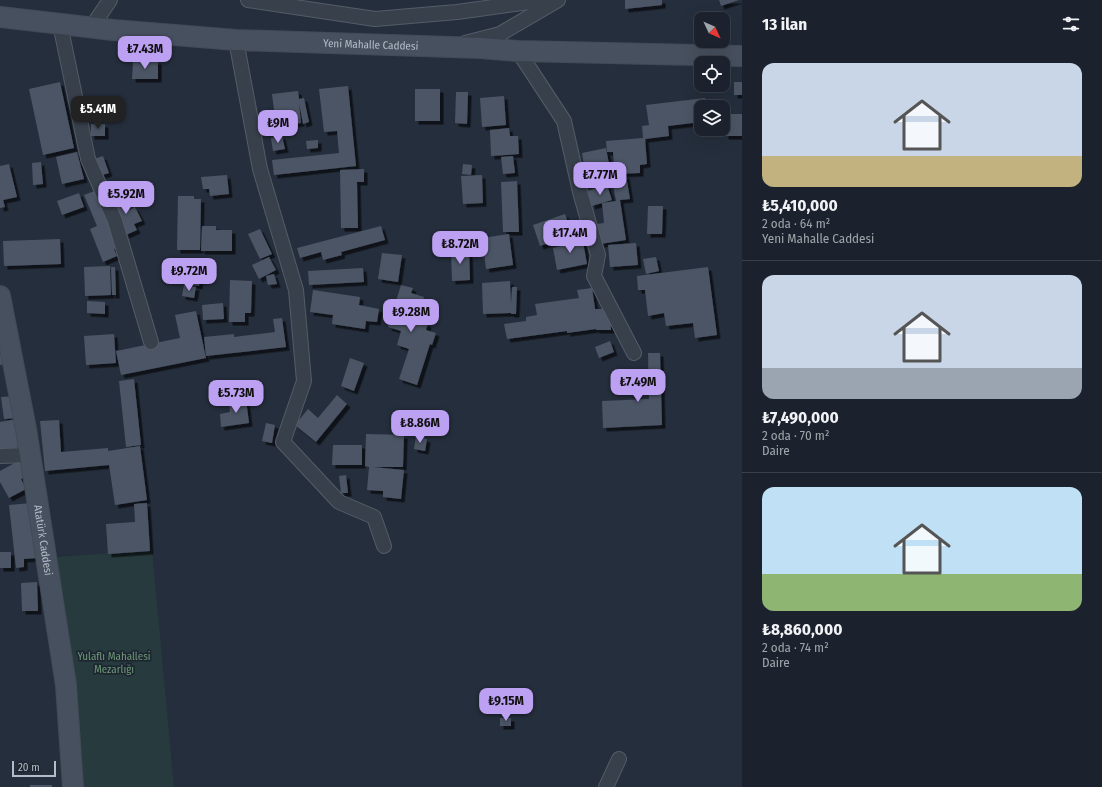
<!DOCTYPE html>
<html lang="tr">
<meta charset="utf-8">
<style>
:root{--surface:#1c222d;--page:#292f39;--text:#f1f3f6;--muted:#a0a4aa;--line:#3a3f49;--accent:#bca0f2}
body{margin:0;font-family:"Fira Sans Condensed",sans-serif;background:var(--page);color:var(--text);height:100vh;display:flex;flex-direction:column;font-size:15px;white-space:nowrap}
*{box-sizing:border-box;margin:0}
p{font-size:13px;color:var(--muted)}
.icon{flex:none;width:22px;height:22px;fill:none;stroke:currentColor;stroke-width:2;stroke-linecap:round;stroke-linejoin:round}
.map{position:relative;flex:1;overflow:hidden}
.side{display:flex;flex-direction:column;background:var(--surface);width:360px}
.side>*{flex:none}
.needle{width:26px;rotate:134deg}
.controls{position:absolute;left:694px;top:12px;display:grid;gap:8px}
.controls a{display:grid;place-items:center;width:36px;height:36px;border-radius:8px;background:var(--surface);box-shadow:0 4px 16px #0002,0 0 0 1px var(--line);font-size:20px}
.scale{position:absolute;left:12px;bottom:10px;width:44px;box-sizing:border-box;padding-left:4px;border:2px solid #b4bcc8;border-top:0;font-size:11px;line-height:14px;white-space:nowrap;color:#b4bcc8;-webkit-text-stroke:3px #1e2631;paint-order:stroke}
.price{position:absolute;translate:-50% -34px;padding:0 9px;border-radius:8px;background:var(--accent);color:#111;font-size:13px;line-height:26px;filter:drop-shadow(0 1px 2px #0008)}
.price::after{content:'';position:absolute;left:50%;top:24px;width:12px;height:9px;margin-left:-6px;background:inherit;clip-path:polygon(0 0,100% 0,50% 100%)}
.price.current{background:#222;color:#fff}
ul{padding:0;list-style:none}
li{display:grid;align-content:center;gap:8px;height:212px;padding:0 20px}
li+li{border-top:1px solid var(--line)}
li span{display:grid;place-items:center;height:124px;border-radius:12px;color:#555}
li>.icon{margin-inline-start:auto}
span .icon{width:72px;height:72px;fill:#fffc;stroke-width:1}
li b{font-size:17px}
h2{display:flex;justify-content:space-between;align-items:center;height:48px;padding:0 20px;font-size:17px}
main{display:flex;flex:1;min-height:0}
.map>svg:first-child{display:block}
.green{fill:#273a3d}
.building{fill:#4b5565;filter:url(#shadow)}
.lines{fill:none;stroke-linecap:round;stroke-linejoin:round}
.street-casing{stroke:#545c67;stroke-width:16}
.secondary-casing{stroke:#424a55;stroke-width:22}
.street{stroke:#38404c;stroke-width:14}
.secondary{stroke:#47505f;stroke-width:20}
.labels{text-anchor:middle;dominant-baseline:central;stroke-width:3.5;stroke-linejoin:round;paint-order:stroke}
.street-label{font-size:11px;fill:#b4bcc8;stroke:#1e2631}
.park-label{font-size:11px;fill:#6c9877;stroke:#1e2631}
</style>
<main>
<div class="map">
<svg width="742" height="787" viewBox="0 0 742 787">
<defs>
<filter id="shadow"><feDropShadow dx="3.5" dy="3.5" stdDeviation="0" flood-color="#0009"/></filter>
</defs>
<rect width="100%" height="100%" fill="#252e3c"/>
<!-- green -->
<path class="green" d="M152,550L174,787H78L56,557Z"/>
<!-- building -->
<g class="building">
<path d="M625,0H662V5L625,9Z"/>
<path d="M719,0H739L721,6Z"/>
<path d="M133,61H158V79H132Z"/>
<path d="M60,82L74,148L43,155L29,89Z"/>
<rect x="734" y="82" width="8" height="13"/>
<path d="M348,86L356,166L274,175L272,160L339,153L337,131L324,132L319,89Z"/>
<rect x="415" y="89" width="25" height="32"/>
<path d="M298,91L299,99L304,98L309,122L303,124L299,103L301,123L276,126L272,94Z"/>
<path d="M456,92H468L467,124L455,123Z"/>
<path d="M504,96L506,125L482,127L480,98Z"/>
<path d="M705,98L706,107H701V122L668,126L669,136L645,139L647,164L640,165V173L615,174L613,152H607L606,141L643,138L642,126L649,125L646,105Z"/>
<rect x="725" y="114" width="17" height="22"/>
<rect x="91" y="124" width="14" height="12"/>
<path d="M509,128L510,136H518L519,154L491,156L490,130Z"/>
<path d="M282,136L285,149L273,151L271,138Z"/>
<path d="M318,140V148L307,149L306,141Z"/>
<path d="M606,148L612,180L587,185L582,153Z"/>
<path d="M77,152L84,179L62,184L56,157Z"/>
<path d="M103,156L109,173L99,176L94,159Z"/>
<path d="M513,156L515,173L503,174L501,157Z"/>
<path d="M41,162L43,184L33,185L32,163Z"/>
<path d="M9,164L17,197L3,200L5,207L0,208V166Z"/>
<path d="M463,164L472,165L471,175L462,174Z"/>
<path d="M364,169V182H357L358,228H341L340,170Z"/>
<path d="M227,175L229,194L210,196L209,189H203L201,177Z"/>
<path d="M482,175L483,203L463,204L461,176Z"/>
<path d="M626,175L630,199L620,200L626,240L600,244L597,224L604,223L602,203L616,201L612,178Z"/>
<path d="M517,181L519,232H503L501,182Z"/>
<path d="M607,185L612,200L592,206L587,191Z"/>
<path d="M97,190L120,246L114,249L117,256L103,262L90,229L97,226L84,195Z"/>
<path d="M79,193L84,207L62,215L57,201Z"/>
<path d="M123,195L129,210L135,207L142,221L134,224L137,230L126,235L111,201Z"/>
<path d="M178,196H194V199H201L200,250H177Z"/>
<path d="M648,206H663L662,234H647Z"/>
<path d="M565,214L569,226L555,232L558,240L540,246L533,225Z"/>
<path d="M202,226H216V230H232V251H201Z"/>
<path d="M381,226L385,240L341,252L342,255L323,260L321,252L300,258L297,248Z"/>
<path d="M260,229L272,254L260,259L248,234Z"/>
<path d="M509,234L513,265L486,269L482,238Z"/>
<path d="M582,236L587,264L557,270L553,248L565,245L563,239Z"/>
<path d="M60,239L61,264L4,266L3,241Z"/>
<path d="M636,243L638,265L610,267L608,245Z"/>
<path d="M469,249L470,280L452,281L451,250Z"/>
<path d="M382,253L402,255L398,282L378,279Z"/>
<path d="M269,257L276,270L259,279L252,265Z"/>
<path d="M656,257L659,271L646,274L643,259Z"/>
<path d="M185,259L202,261L199,286L182,283Z"/>
<path d="M110,266L111,295L85,296L84,267Z"/>
<path d="M111,267H115L116,295H112Z"/>
<path d="M708,267L717,335L695,338L693,323L666,326L664,313L648,316L645,290H638L637,276Z"/>
<path d="M363,268L364,282L309,285L308,271Z"/>
<path d="M274,274L277,284L268,285L266,276Z"/>
<path d="M230,280L252,281L251,313H245V322H229Z"/>
<path d="M510,281L511,304L512,287H517L516,314H511V313L483,314L482,283Z"/>
<path d="M184,285L196,287L194,298L182,296Z"/>
<path d="M401,285L413,288L411,293L424,297L417,320L428,324L426,330L436,333L432,345L430,344L417,385L399,379L409,349L397,345L401,331L388,327Z"/>
<path d="M592,288L596,315L595,309H610L611,330H596V329L567,333V331L507,339L504,324L526,321V317L537,315L535,304L579,298L577,290Z"/>
<path d="M313,290L360,297L359,305L379,309L377,322L366,321L365,329L332,324L333,315L310,312Z"/>
<path d="M87,301L105,302V314L87,313Z"/>
<path d="M223,303L224,319L203,320L202,305Z"/>
<path d="M196,311L206,358L121,375L116,351L180,338L175,315Z"/>
<path d="M282,318L286,347L206,356L204,337L234,334V337L275,332L273,319Z"/>
<path d="M114,334L116,363L86,365L84,336Z"/>
<path d="M0,338L6,364L0,365Z"/>
<path d="M610,341L614,352L599,358L595,347Z"/>
<path d="M648,353H660L662,425L603,428L602,401L649,399Z"/>
<path d="M350,358L364,363L354,391L341,386Z"/>
<path d="M134,379L141,445L126,447L119,381Z"/>
<path d="M337,395L347,404L316,442L295,425L308,409L318,418Z"/>
<path d="M15,396L18,418L4,419L1,397Z"/>
<path d="M246,399L249,423L221,427L220,414L230,412L229,401Z"/>
<path d="M16,419L20,447L0,450V422Z"/>
<path d="M59,420L61,452L108,448V451L140,446L147,500L115,505L109,465L45,471L40,421Z"/>
<path d="M266,423L275,425L272,443L262,441Z"/>
<path d="M366,434L404,435L403,467H373L404,470L401,499L383,497V491L367,490L369,467L365,466Z"/>
<path d="M416,436L427,439L425,451L414,449Z"/>
<path d="M333,445H362V465H332Z"/>
<path d="M20,460L28,476L21,479L26,489L9,498L0,482V471Z"/>
<path d="M346,475L348,493H341L339,476Z"/>
<path d="M31,503L37,558L24,559V567L16,568L9,505Z"/>
<path d="M147,503L150,551L108,554L106,524L135,522L134,504Z"/>
<rect x="0" y="552" width="11" height="16"/>
<path d="M37,582L38,611H22L21,583Z"/>
<rect x="500" y="718" width="11" height="8"/>
<rect x="30" y="785" width="22" height="2"/>
</g>
<g class="lines">
<defs>
<g id="street">
<path d="M248,0L375,19L457,12L544,0"/>
<path d="M60,24L88,159L115,221L151,342"/>
<path d="M91,28L110,0"/>
<path d="M236,40L260,169L296,290L304,381L283,442L339,502L374,517L384,546"/>
<path d="M465,43L500,34L558,0"/>
<path d="M518,51L564,121L580,192L598,255L594,276L634,353"/>
<path d="M0,456L30,455"/>
<path d="M606,787L619,759"/>
</g>
<g id="secondary">
<path id="s1" d="M0,17L113,30L236,40L481,48L518,51L742,56"/>
<path id="s2" d="M0,296L26,429L66,685L73,787"/>
</g>
</defs>
<!-- street casing -->
<use href="#street" class="street-casing"/>
<!-- secondary casing -->
<use href="#secondary" class="secondary-casing"/>
<!-- street -->
<use href="#street" class="street"/>
<!-- secondary -->
<use href="#secondary" class="secondary"/>
</g>
<g class="labels">
<!-- street labels -->
<g class="street-label">
<text stroke="none"><textPath href="#s1" startOffset="372">Yeni Mahalle Caddesi</textPath></text>
<text stroke="none"><textPath href="#s2" startOffset="248">Atatürk Caddesi</textPath></text>
</g>
<!-- park labels -->
<g class="park-label">
<text x="114" y="656">Yulaflı Mahallesi<tspan x="114" dy="13">Mezarlığı</tspan></text>
</g>
</g>
</svg>
<div class="controls">
<a><svg class="needle" viewBox="-14 -14 28 28"><path d="M0-13l5 13h-10z" fill="#e53935"/><path d="M0 13l5-13h-10z" fill="#a0a4aa"/></svg></a>
<a><svg class="icon" aria-label="locate" viewBox="0 0 24 24"><circle cx="12" cy="12" r="6"/><path d="M12 2v4M12 18v4M2 12h4M18 12h4"/></svg></a>
<a><svg class="icon" aria-label="layers" viewBox="0 0 24 24"><path d="M12 4l9 5-9 5-9-5zM3 14l9 5 9-5"/></svg></a>
</div>
<div class="scale">20 m</div>
<b class="price" style="left:145px;top:70px">₺7.43M</b>
<b class="price current" style="left:98px;top:130px">₺5.41M</b>
<b class="price" style="left:278px;top:144px">₺9M</b>
<b class="price" style="left:600px;top:196px">₺7.77M</b>
<b class="price" style="left:126px;top:215px">₺5.92M</b>
<b class="price" style="left:570px;top:254px">₺17.4M</b>
<b class="price" style="left:460px;top:265px">₺8.72M</b>
<b class="price" style="left:189px;top:292px">₺9.72M</b>
<b class="price" style="left:411px;top:333px">₺9.28M</b>
<b class="price" style="left:638px;top:403px">₺7.49M</b>
<b class="price" style="left:236px;top:414px">₺5.73M</b>
<b class="price" style="left:420px;top:444px">₺8.86M</b>
<b class="price" style="left:506px;top:722px">₺9.15M</b>
</div>
<section class="side">
<h2>13 ilan<svg class="icon" aria-label="filters" viewBox="0 0 24 24"><path d="M4 7h16M4 17h16"/><circle cx="9" cy="7" r="2"/><circle cx="15" cy="17" r="2"/></svg></h2>
<ul>
<li><span style="background:linear-gradient(#c9d6e8 75%,#c2b280 0)"><svg class="icon" aria-label="home" viewBox="0 0 24 24"><path d="M3 11l9-7 9 7M6 9v11h12V9"/></svg></span><div><b>₺5,410,000</b><p>2 oda · 64 m²</p><p>Yeni Mahalle Caddesi</p></div></li>
<li><span style="background:linear-gradient(#c9d6e8 75%,#9aa5b1 0)"><svg class="icon" aria-label="home" viewBox="0 0 24 24"><path d="M3 11l9-7 9 7M6 9v11h12V9"/></svg></span><div><b>₺7,490,000</b><p>2 oda · 70 m²</p><p>Daire</p></div></li>
<li><span style="background:linear-gradient(#bfe0f5 70%,#8fb573 0)"><svg class="icon" aria-label="home" viewBox="0 0 24 24"><path d="M3 11l9-7 9 7M6 9v11h12V9"/></svg></span><div><b>₺8,860,000</b><p>2 oda · 74 m²</p><p>Daire</p></div></li>
</ul>
</section>
</main>
